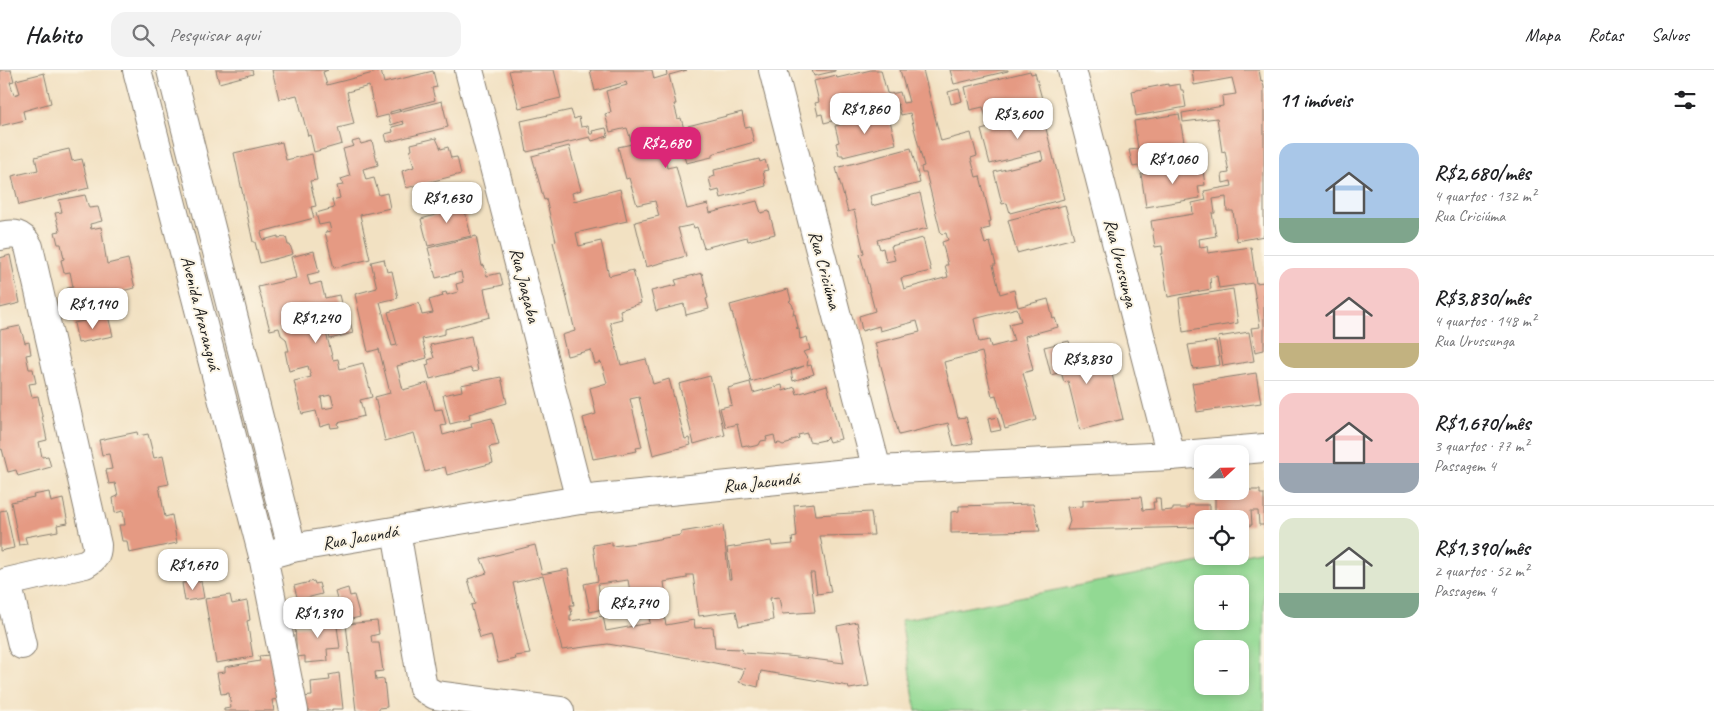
<!DOCTYPE html>
<html lang="pt">
<meta charset="utf-8">
<style>
:root{--surface:#fff;--page:#f2f2f2;--text:#202124;--muted:#757577;--line:#e0e0e0;--accent:#db2777}
body{margin:0;font-family:Caveat,sans-serif;background:var(--page);color:var(--text);height:100vh;display:flex;flex-direction:column;font-size:19px;white-space:nowrap}
*{box-sizing:border-box;margin:0}
p{font-size:16px;color:var(--muted)}
.icon{flex:none;width:28px;height:28px;fill:none;stroke:currentColor;stroke-width:2;stroke-linecap:round;stroke-linejoin:round}
.map{position:relative;flex:1;overflow:hidden}
.panel{display:flex;flex-direction:column;background:var(--surface);width:450px}
.panel>*{flex:none}
.needle{width:32px;rotate:68deg}
.controls{position:absolute;left:1194px;top:375px;display:grid;gap:10px}
.controls a{display:grid;place-items:center;width:55px;height:55px;border-radius:10px;background:var(--surface);box-shadow:0 2px 8px #0003;font-size:25px}
.price{position:absolute;translate:-50% -42px;padding:0 11px;border-radius:10px;background:#fff;color:#222;font-size:16px;line-height:32px;filter:drop-shadow(0 1px 2px #0008)}
.price::after{content:'';position:absolute;left:50%;top:30px;width:15px;height:11px;margin-left:-8px;background:inherit;clip-path:polygon(0 0,100% 0,50% 100%)}
.price.on{background:var(--accent);color:#fff}
ul{padding:0;list-style:none}
li{display:flex;align-items:center;gap:15px;height:125px;padding:0 15px}
li+li{border-top:1px solid var(--line)}
li span{display:grid;place-items:center;flex:none;width:140px;height:100px;border-radius:15px;color:#555}
li>.icon{margin-inline-start:auto}
span .icon{width:60px;height:60px;fill:#fffc;stroke-width:1}
li b{font-size:21px}
h2{display:flex;justify-content:space-between;align-items:center;height:60px;padding:0 15px;font-size:21px}
header{display:flex;align-items:center;gap:30px;box-sizing:border-box;height:70px;padding:0 25px;background:var(--surface);border-bottom:1px solid var(--line)}
header strong{font-size:24px}
nav{display:flex;gap:28px;margin-inline-start:auto;font-size:18px}
.search{width:350px;height:45px;background:var(--page);display:flex;align-items:center;gap:12px;box-sizing:border-box;padding:0 18px;border-radius:15px;color:var(--muted);font-size:19px}
main{display:flex;flex:1;min-height:0}
.map>svg:first-child{display:block}
.green{fill:#92d993;stroke:#577a58;fill-rule:evenodd}
.building{fill:#e59a83;fill-rule:evenodd}
.lines{fill:none;stroke-linecap:round;stroke-linejoin:round}
.street-casing{stroke:#877e6f;stroke-width:30}
.street{stroke:#fff;stroke-width:28}
.labels{text-anchor:middle;dominant-baseline:central;stroke-width:4;stroke-linejoin:round;paint-order:stroke}
.street-label{font-size:18px;fill:#1c1c1c;stroke:#fcf5e5}
</style>
<header>
<strong>Habito</strong>
<div class="search"><svg class="icon" aria-label="search" viewBox="0 0 24 24"><circle cx="10" cy="10" r="6"/><path d="M15 15l6 6"/></svg>Pesquisar aqui</div>
<nav><a>Mapa</a><a>Rotas</a><a>Salvos</a></nav>
</header>
<main>
<div class="map">
<svg width="1264" height="641" viewBox="0 0 1264 641">
<rect width="100%" height="100%" fill="#fcf5e5"/>
<filter id="ink" filterUnits="userSpaceOnUse"><feTurbulence type="fractalNoise" baseFrequency=".02" numOctaves="2"/><feDisplacementMap in="SourceGraphic" scale="10" xChannelSelector="R" yChannelSelector="G"/><feConvolveMatrix kernelMatrix="1 2 1 2 8 2 1 2 1" color-interpolation-filters="sRGB"/></filter>
<filter id="wash" filterUnits="userSpaceOnUse"><feTurbulence type="fractalNoise" baseFrequency=".0096" numOctaves="4" result="noise"/><feDisplacementMap in="SourceGraphic" scale="20" xChannelSelector="R" yChannelSelector="G"/><feGaussianBlur stdDeviation="1.12" result="paint"/><feColorMatrix in="noise" values="0 0 0 0 0 0 0 0 0 0 0 0 0 0 0 0 0 1.4 0 .05"/><feComposite in="paint" operator="in"/></filter>
<g filter="url(#wash)">
<rect width="100%" height="100%" fill="#f2e1c2"/>
<!-- green -->
<path class="green" d="M1264,480V641H916L901,550L1231,486H1240V485ZM1202,514H1240V551H1202ZM1202,579H1240V616H1202Z"/>
<g id="blocks">
<!-- building -->
<g class="building">
<path d="M0,0H11L14,11L10,12L14,25L20,23L16,10L44,3L51,33L23,41L25,50L0,56Z"/>
<path d="M216,0H252L253,4L219,13Z"/>
<path d="M272,0H328L323,2L327,15L381,1L384,13L433,1L437,17L432,18L435,30L390,42V44L442,31L448,57L387,72L385,64L393,62L392,57L404,54L403,51L391,55L388,45L376,48L369,16L347,22L354,54L338,58L342,74L314,82L310,65L308,66L297,25L279,29Z"/>
<path d="M512,0H554L561,28L519,38L509,1Z"/>
<path d="M590,0H652L654,9L667,5L666,0H687L669,5L676,34H674L678,49L681,48L685,63L660,69L667,98L676,96L687,139L708,134L710,143L757,131L761,143L769,141L775,164L748,171L747,167L704,178L697,157L694,158L693,155L678,158L686,186L646,197L635,152L659,146L655,131L637,135L629,108L626,109L618,77L632,74L628,61L627,58L610,62L605,44L611,42L606,21L627,15L626,12L595,21Z"/>
<path d="M812,0H835V1L814,6Z"/>
<path d="M871,0H881L887,23L890,24L900,22L903,33L909,32L900,0H923L941,71L971,63L977,86L971,88L976,107L980,106L991,151L989,152L990,158L981,160L985,174L990,172L996,195H993L1000,224L1014,220L1018,237L1048,229L1053,249L1055,248L1058,257L1025,266L1033,300L1023,303L1036,350L1005,359L996,325L992,326L982,282L944,292L958,348L966,347L973,373L954,376L948,353L899,365L875,273L920,262L917,251L880,261L879,256L862,261L859,246L875,241L860,184L864,183L854,140L848,142L836,98L911,78L920,113L870,126L872,136L920,123L928,158L877,170L880,179L883,178L886,192L895,190L891,176L923,168L931,201L901,208L904,219L948,207L945,195H948L942,172L948,170L946,163L941,164L926,103H922L921,97L924,96L910,43L901,45L898,34L824,53L822,44L818,45L815,33L819,32L814,11L836,5L837,8ZM1017,238L1021,251L1009,254L1014,271L991,277L989,270L979,272L974,249Z"/>
<path d="M950,0H1008V1L954,14Z"/>
<path d="M1192,0H1259L1261,11L1262,10L1264,17V166L1237,171L1233,141H1227L1226,127L1213,129L1215,143H1212L1216,166L1199,169L1200,177L1207,176L1208,183L1251,177L1256,213L1264,212V280L1255,282L1251,258L1260,257L1253,213L1219,218L1217,206L1210,208L1211,219L1168,227L1161,184H1163L1162,176L1155,177L1151,151L1193,144L1192,133L1206,130L1204,121L1232,116L1231,111L1223,113L1222,104L1229,103L1225,81L1222,82L1217,48L1183,52L1182,43L1223,36L1222,26L1236,24L1232,8L1194,15Z"/>
<path d="M1030,1L1031,4L1035,3L1045,40L1024,46L1025,48L1042,43L1064,129L1010,143L1007,133L1002,134L994,102L1043,90L1041,81L990,94L981,60L989,58L983,37L970,40L965,17Z"/>
<path d="M1168,14V16L1180,14L1181,20H1183L1186,37L1136,46L1132,21Z"/>
<path d="M959,19L962,31L951,34L948,22Z"/>
<path d="M571,40L574,49L579,47L581,57L588,56L590,64H593L592,61L606,58L608,66L592,71L590,67L527,82L521,51Z"/>
<path d="M742,42L745,57L750,56L754,72L712,84V87L686,93L679,69L690,66L688,56Z"/>
<path d="M888,43L896,74L843,87V85H839L836,73L839,72L835,56Z"/>
<path d="M1179,44L1185,77L1157,81L1159,92L1133,97L1129,80L1138,79L1134,51Z"/>
<path d="M436,68L441,79L448,77L451,88L457,87L461,104L406,118L402,101L414,97L410,81L412,80L411,74Z"/>
<path d="M359,70L361,74L372,71L378,95L363,99L366,110L374,108L379,125L387,123L390,138L360,145L370,189L334,198L325,162L331,161L329,153L319,155L316,143L334,138L332,130L340,128L337,116L343,115L341,109L350,106L343,79L354,76L352,72Z"/>
<path d="M282,72L286,90L312,84L317,110L310,111L316,136L311,137L314,148L261,162L263,170L278,166V168L286,167L288,175H290L293,184L260,193L255,172H253L234,83Z"/>
<path d="M569,76L581,120L572,123L574,131L620,119L627,151L576,163L579,176L601,171L609,206L633,200L641,233L620,240L622,249L610,252L621,295L646,289L653,314L669,309L685,369L689,368L691,375L653,385L639,327L630,329L642,377L636,378L637,381L593,389L583,348L596,344L590,318L607,313L601,292L595,294L591,280L567,286L562,265L575,261L553,172L556,171L546,129L544,130L532,86Z"/>
<path d="M69,79L72,91L82,89L89,118L19,135L12,106L38,100L35,87Z"/>
<path d="M759,89L760,92L765,90L768,100L763,101L766,116L721,128L719,120L712,122L709,108L715,106L714,100Z"/>
<path d="M1194,94V96L1202,94L1205,115L1198,116L1200,128L1146,137L1141,104Z"/>
<path d="M85,125L89,138L98,137L102,151L90,154L91,159L101,157L107,194L128,189L135,218L117,222L120,236L73,246L67,218L73,217L70,202L64,203L61,190L64,189L61,174H58L55,162L60,161L55,143L62,142L59,130Z"/>
<path d="M462,129L471,166L428,176L421,149L439,144L436,135Z"/>
<path d="M1065,135L1074,168L1017,183L1008,150Z"/>
<path d="M476,166L482,196L484,195L487,206L500,203L503,215L484,219L490,247L445,259V264L422,269L427,288L397,296L403,320L428,313L435,340L442,339L446,355L441,356L443,365L472,357L471,353L492,348L499,375L489,377L493,393L447,405L445,397L425,402L414,363L385,371L375,327L390,323L379,279L368,282L355,224L377,218L371,192L384,189L387,202L392,201L398,228L380,232L392,276L397,275L388,242L419,233L422,245L433,243L429,230L443,226L442,223L446,222L447,225L458,222L456,214L463,212L461,202L436,208L428,178Z"/>
<path d="M314,181L319,202L307,205L310,215L321,212L325,228L339,225L342,237L334,239L335,243L347,240L353,263L330,269L324,246L322,247L333,290L338,289L340,299L363,293L372,327L360,330L364,346L338,353L339,357L331,358L330,354L320,357L316,341L302,344L294,311L311,307L308,296L289,301L285,281H289L286,269L281,265L279,258L270,260L258,217L296,208L291,187ZM331,325L334,337L323,339L321,327Z"/>
<path d="M10,185L20,233L0,238V188Z"/>
<path d="M702,203L708,228L706,229L709,239L686,245L684,234L656,241L651,221L677,215L675,210Z"/>
<path d="M788,219L791,230L789,231L792,234L794,239L793,245L795,244L798,257L796,258L799,259L800,269L807,267L810,280L803,282L808,290L807,296L811,295L814,304L793,311L791,301L804,296L751,312L730,235Z"/>
<path d="M1233,219L1238,253L1183,262L1179,228Z"/>
<path d="M108,246L113,266L78,273L74,253Z"/>
<path d="M20,256L25,273L29,272L31,284L26,285L29,299H33L36,313L29,314L32,327L38,326L47,370L39,372L42,387L48,386L51,397L18,406L16,400L8,402L2,379L0,380V260Z"/>
<path d="M1249,262L1254,291L1223,296L1218,267Z"/>
<path d="M471,266L478,301L473,302L471,298L430,309L426,295L429,294L428,290L434,288L430,275Z"/>
<path d="M1069,271L1075,292L1107,284L1123,349L1080,360L1068,311L1064,312L1061,302L1051,305L1044,277Z"/>
<path d="M1216,271L1220,295L1193,299L1188,275Z"/>
<path d="M1256,303L1261,333L1197,342L1192,313Z"/>
<path d="M710,306L725,365L694,374L679,314Z"/>
<path d="M501,307L507,333L469,344L470,349L450,354L443,325L462,321L461,315Z"/>
<path d="M750,312L753,323L782,315L783,321L795,317L797,324L827,315L841,369L829,372L827,367L824,370L815,372L809,371L807,363L798,365L799,368L792,370L790,373L783,375L779,373L776,374L774,365L766,367L767,370L761,371L759,375L750,377L747,375L742,376L737,354L725,357L720,338L732,335L728,318Z"/>
<path d="M997,347L1001,360L991,362L988,349Z"/>
<path d="M137,362L138,366L148,364L154,388L163,386L169,414L159,416L165,447L172,445L177,473L129,483L127,471H122L119,455H125L123,441L115,443L113,428L118,426L115,413L109,414L106,400L112,399L109,384L102,385L99,370Z"/>
<path d="M1240,420H1260V424H1264V455H1259L1258,441H1251L1252,455L1240,456V449H1218V441H1215V421Z"/>
<path d="M49,422L51,432L63,429L68,453L57,455L58,461L25,467L27,474L19,475L11,432L34,427L33,425Z"/>
<path d="M1141,427L1143,440L1154,439L1153,432H1156L1155,428H1160L1161,441L1173,440V438H1188L1189,435H1210V449H1202V457L1067,460L1070,451L1067,437L1083,436V430Z"/>
<path d="M814,433L816,445L871,442L874,465L820,466L831,522L817,524L814,503H810L815,542L782,544L779,527L770,528L773,550L739,556L736,541L699,546L693,505H687V508L664,512L666,526L646,529L648,544L634,546L628,510L598,514L602,539L590,542L584,514L598,511L593,475L612,472V476L637,473L681,465V462L723,455L729,509H731L727,478L771,471L772,476L793,474L792,468L797,467L794,435Z"/>
<path d="M1033,434L1040,461L951,463V442L959,441V436Z"/>
<path d="M6,440L14,478L0,481V441Z"/>
<path d="M535,475L542,504L568,499L574,535H570L572,545H570V551L603,546L606,561L650,553L649,547L664,545L666,555L694,550L695,558L713,557L715,578L742,579L743,583L788,586L844,593L837,556L857,552L869,616L849,619L848,616L761,601L758,617L739,612L745,599L700,590L608,574L562,580L543,506L513,513L530,584L515,586L516,589L498,593L491,565L480,568L471,535L475,534L468,509L487,503L481,489Z"/>
<path d="M201,511L204,528L185,531L182,513Z"/>
<path d="M314,511L315,514L319,513L322,524L298,530L294,516Z"/>
<path d="M348,518L350,526L354,525L360,547L343,551L335,522Z"/>
<path d="M230,525L232,534L247,531L250,550L247,551L253,587L216,593L205,529Z"/>
<path d="M335,542L340,578L327,579L328,591L305,593V586L297,587L295,557L313,556L312,547L327,545L326,543Z"/>
<path d="M377,551L379,564L371,566L372,573H379L383,601L375,602L376,610L384,609L387,637L379,638V641H356L346,554Z"/>
<path d="M270,585L278,629L272,630L274,641H224V639L231,638L229,623L221,624L217,603L225,602V597L260,591L259,586Z"/>
<path d="M339,603L343,639H332V641H302V627L312,626L311,612L330,610L329,605Z"/>
</g>
</g>
</g>
<g filter="url(#ink)">
<use href="#blocks" fill-opacity="0" stroke="#877e6f" stroke-width="1"/>
<g class="lines">
<defs>
<g id="street">
<path d="M137,0L263,486L294,641"/>
<path d="M171,0L292,478"/>
<path d="M469,0L580,430"/>
<path d="M773,0L877,400"/>
<path d="M1072,0L1171,386"/>
<path d="M0,166C14,163 22,163 29,177L97,475C97,485 94,489 85,494L7,512L22,575"/>
<path d="M396,461L423,618L435,625L560,641"/>
<path d="M263,486L292,478L580,430L877,400L1171,386L1264,378"/>
</g>
</defs>
<!-- street casing -->
<use href="#street" class="street-casing"/>
<!-- street -->
<use href="#street" class="street"/>
</g>
</g>
<g class="labels">
<!-- street labels -->
<g class="street-label">
<text transform="translate(1121 193) rotate(76)">Rua Urussunga</text>
<text transform="translate(825 200) rotate(75)">Rua Criciúma</text>
<text transform="translate(525 215) rotate(76)">Rua Joaçaba</text>
<text transform="translate(201 243) rotate(76)">Avenida Araranguá</text>
<text transform="translate(761 412) rotate(-6)">Rua Jacundá</text>
<text transform="translate(360 467) rotate(-10)">Rua Jacundá</text>
</g>
</g>
</svg>
<div class="controls">
<a><svg class="needle" viewBox="-14 -14 28 28"><path d="M0-13l5 13h-10z" fill="#e53935"/><path d="M0 13l5-13h-10z" fill="#757577"/></svg></a>
<a><svg class="icon" aria-label="locate" viewBox="0 0 24 24"><circle cx="12" cy="12" r="6"/><path d="M12 2v4M12 18v4M2 12h4M18 12h4"/></svg></a>
<a>+</a>
<a>−</a>
</div>
<b class="price" style="left:865px;top:65px">R$1,860</b>
<b class="price" style="left:1018px;top:70px">R$3,600</b>
<b class="price on" style="left:666px;top:99px">R$2,680</b>
<b class="price" style="left:1173px;top:115px">R$1,060</b>
<b class="price" style="left:447px;top:154px">R$1,630</b>
<b class="price" style="left:93px;top:260px">R$1,140</b>
<b class="price" style="left:316px;top:274px">R$1,240</b>
<b class="price" style="left:1087px;top:315px">R$3,830</b>
<b class="price" style="left:193px;top:521px">R$1,670</b>
<b class="price" style="left:634px;top:559px">R$2,740</b>
<b class="price" style="left:318px;top:569px">R$1,390</b>
</div>
<section class="panel">
<h2>11 imóveis<svg class="icon" aria-label="filters" viewBox="0 0 24 24"><path d="M4 7h16M4 17h16"/><circle cx="9" cy="7" r="2"/><circle cx="15" cy="17" r="2"/></svg></h2>
<ul>
<li><span style="background:linear-gradient(#a9c7e8 75%,#7fa58c 0)"><svg class="icon" aria-label="home" viewBox="0 0 24 24"><path d="M3 11l9-7 9 7M6 9v11h12V9"/></svg></span><div><b>R$2,680/mês</b><p>4 quartos · 132 m²</p><p>Rua Criciúma</p></div></li>
<li><span style="background:linear-gradient(#f6c9c9 75%,#c2b280 0)"><svg class="icon" aria-label="home" viewBox="0 0 24 24"><path d="M3 11l9-7 9 7M6 9v11h12V9"/></svg></span><div><b>R$3,830/mês</b><p>4 quartos · 148 m²</p><p>Rua Urussunga</p></div></li>
<li><span style="background:linear-gradient(#f6c9c9 70%,#9aa5b1 0)"><svg class="icon" aria-label="home" viewBox="0 0 24 24"><path d="M3 11l9-7 9 7M6 9v11h12V9"/></svg></span><div><b>R$1,670/mês</b><p>3 quartos · 77 m²</p><p>Passagem 4</p></div></li>
<li><span style="background:linear-gradient(#dfe7d0 75%,#7fa58c 0)"><svg class="icon" aria-label="home" viewBox="0 0 24 24"><path d="M3 11l9-7 9 7M6 9v11h12V9"/></svg></span><div><b>R$1,390/mês</b><p>2 quartos · 52 m²</p><p>Passagem 4</p></div></li>
</ul>
</section>
</main>
